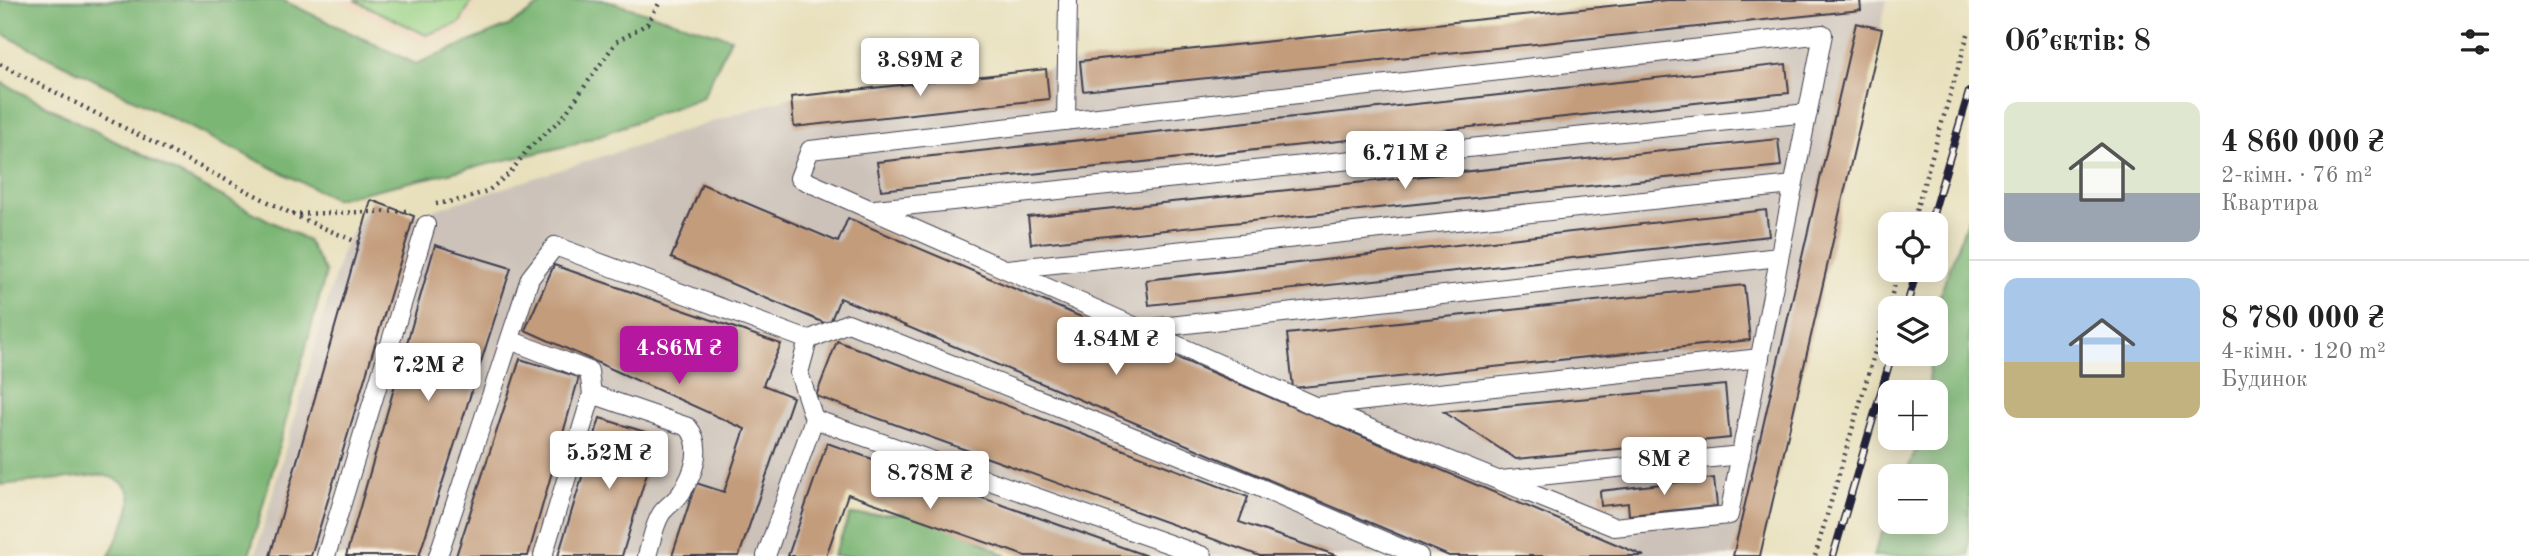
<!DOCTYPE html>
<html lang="uk">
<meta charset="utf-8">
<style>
:root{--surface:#fff;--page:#f6f6f6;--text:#222;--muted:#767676;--line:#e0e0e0;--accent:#b5179e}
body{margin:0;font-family:"Old Standard TT",serif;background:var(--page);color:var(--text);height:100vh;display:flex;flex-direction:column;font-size:26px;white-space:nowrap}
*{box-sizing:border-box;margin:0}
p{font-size:23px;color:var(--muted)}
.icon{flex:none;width:38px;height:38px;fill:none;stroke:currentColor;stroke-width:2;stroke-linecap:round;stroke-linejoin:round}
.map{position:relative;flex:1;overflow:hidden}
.panel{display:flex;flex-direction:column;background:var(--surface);width:560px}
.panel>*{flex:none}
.buttons{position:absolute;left:1878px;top:212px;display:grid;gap:14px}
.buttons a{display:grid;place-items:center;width:70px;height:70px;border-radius:14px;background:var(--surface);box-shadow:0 4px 18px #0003;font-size:35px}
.price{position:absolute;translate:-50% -60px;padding:0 16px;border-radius:7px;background:#fff;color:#222;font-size:23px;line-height:46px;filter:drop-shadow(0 2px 4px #0008)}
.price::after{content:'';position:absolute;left:50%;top:42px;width:21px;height:16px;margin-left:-10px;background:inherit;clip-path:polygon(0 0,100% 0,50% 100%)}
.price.on{background:var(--accent);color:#fff}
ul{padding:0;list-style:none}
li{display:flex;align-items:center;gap:21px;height:175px;padding:0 35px}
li+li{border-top:2px solid var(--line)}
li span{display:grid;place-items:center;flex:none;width:196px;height:140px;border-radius:14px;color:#555}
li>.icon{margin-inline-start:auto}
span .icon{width:84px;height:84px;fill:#fffc;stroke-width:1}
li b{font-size:30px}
h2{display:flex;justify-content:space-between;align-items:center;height:84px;padding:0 35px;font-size:30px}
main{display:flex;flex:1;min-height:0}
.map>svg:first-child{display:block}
.built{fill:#eed7bb}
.industrial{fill:#ccc2b9}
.green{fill:#9bd487;stroke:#5e7b61;stroke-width:2}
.forest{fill:#7cb674;stroke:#4f6c58;stroke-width:2}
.building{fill:#c39c7b}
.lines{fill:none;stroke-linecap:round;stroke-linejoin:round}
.service-casing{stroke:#403e4e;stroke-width:20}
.path{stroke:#403e4e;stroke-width:4.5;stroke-dasharray:2 5;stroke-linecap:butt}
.service{stroke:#fff;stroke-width:18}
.rail-casing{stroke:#22223b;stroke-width:8}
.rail{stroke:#f7f3e8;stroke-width:5;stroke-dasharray:16;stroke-linecap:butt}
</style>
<main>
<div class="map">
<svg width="1969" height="556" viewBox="0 0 1969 556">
<rect width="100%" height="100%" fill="#f7f3e8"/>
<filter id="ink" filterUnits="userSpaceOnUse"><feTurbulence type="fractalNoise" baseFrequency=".0143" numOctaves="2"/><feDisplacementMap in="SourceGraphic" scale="14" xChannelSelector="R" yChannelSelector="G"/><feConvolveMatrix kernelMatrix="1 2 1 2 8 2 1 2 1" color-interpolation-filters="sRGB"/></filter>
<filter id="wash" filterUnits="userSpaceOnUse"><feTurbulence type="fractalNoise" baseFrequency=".00686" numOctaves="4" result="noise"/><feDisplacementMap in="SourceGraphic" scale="28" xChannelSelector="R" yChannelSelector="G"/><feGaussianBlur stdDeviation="1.57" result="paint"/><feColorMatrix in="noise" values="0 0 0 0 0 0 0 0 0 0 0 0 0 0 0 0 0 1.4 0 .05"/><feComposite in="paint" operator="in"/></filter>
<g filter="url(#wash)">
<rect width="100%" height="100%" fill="#e8e0bc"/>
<!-- built -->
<path class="built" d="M335,0H480L465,31L426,45Z"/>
<!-- industrial -->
<path class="industrial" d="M1667,0H1887L1760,556H1025L848,494L826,556H255L342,251L371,200L414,216L791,97L1046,69L1080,61Z"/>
<!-- green -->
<path class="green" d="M354,0H472L460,23L426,35Z"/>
<!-- forest -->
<g class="forest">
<path d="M0,0H282L416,64L510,25L548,0H604L731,38L703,97L576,144L335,199L0,33Z"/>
<path d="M0,82L307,240L326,273L249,556H109C123,524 154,483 100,475L0,485Z"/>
<path d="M1969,216V556H1873L1890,513V522H1936V476H1905L1921,438H1936V392H1929L1930,354H1936L1935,308Z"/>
<path d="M929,513L1007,556H833L850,515Z"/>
</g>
<g id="blocks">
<!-- building -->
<g class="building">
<path d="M1667,0H1860L1861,10L1083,91L1080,61Z"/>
<path d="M1856,23L1882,29L1760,556H1733Z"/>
<path d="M1786,64L1789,93L881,190L877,162Z"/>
<path d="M1046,69L1049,99L794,127L791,97Z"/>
<path d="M1778,139L1781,166L1031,244L1028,217Z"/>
<path d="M702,184L838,242L848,218L1644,556H1449L840,298L829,325L671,258Z"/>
<path d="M371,200L414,216L311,556H270Z"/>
<path d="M1766,210L1769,236L1149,305L1146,280Z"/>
<path d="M435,245L511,268L419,556H346Z"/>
<path d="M554,265L781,344L763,385L793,397L739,556H672L696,483L724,492L745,429L525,330Z"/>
<path d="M1744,285L1750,340L1293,388L1287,334Z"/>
<path d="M837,341L1248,497L1239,522L1338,556H1260L816,396Z"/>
<path d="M520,359L579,377L528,556H456Z"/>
<path d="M1725,385L1730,438L1516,459L1444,412Z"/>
<path d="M600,418L658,436L622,556H558Z"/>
<path d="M827,443L1147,556H1025L848,494L826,556H788Z"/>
<path d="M1714,478L1717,506L1629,515L1628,503L1601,506L1600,491Z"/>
</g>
</g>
</g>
<g filter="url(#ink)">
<use href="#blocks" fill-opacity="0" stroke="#403e4e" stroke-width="2"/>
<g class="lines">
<defs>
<g id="service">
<path d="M1823,34L1729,515L1614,527L1317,407L799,178L810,150Z"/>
<path d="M1066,121L1068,0"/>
<path d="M875,209L1808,113"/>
<path d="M1007,269L1793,185"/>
<path d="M1143,329L1779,257"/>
<path d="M510,340L589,371L592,394"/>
<path d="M1320,406L1760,358"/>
<path d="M814,419L1203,556"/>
<path d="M1501,480L1741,455"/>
<path d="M326,556L426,225"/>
<path d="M438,556L530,278L555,246L808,340"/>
<path d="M543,556L592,394L688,427C704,446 694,474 681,493C676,501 666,506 661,514C654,525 651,543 647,556"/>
<path d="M766,556L814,419L799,373L808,340L848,323L1249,483L1419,556"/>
</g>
</defs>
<!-- service casing -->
<use href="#service" class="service-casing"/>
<!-- path -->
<g class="path">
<path d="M0,64L296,216L359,243"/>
<path d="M436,204L465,199L489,190L510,173L528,149L563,117L616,42L647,24L661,0"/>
<path d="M292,214L407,211"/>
<path d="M1912,224L1969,31"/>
<path d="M1815,556L1899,270"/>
</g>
<!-- service -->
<use href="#service" class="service"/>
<defs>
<g id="rail">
<path d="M1930,224L1969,92"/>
<path d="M1906,308L1917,270"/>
<path d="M1833,556L1892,354"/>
</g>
</defs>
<!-- rail casing -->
<use href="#rail" class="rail-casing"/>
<!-- rail -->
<use href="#rail" class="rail"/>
</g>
</g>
</svg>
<div class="buttons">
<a><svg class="icon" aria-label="locate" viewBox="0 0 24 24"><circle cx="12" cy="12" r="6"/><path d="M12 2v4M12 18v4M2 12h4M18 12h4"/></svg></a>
<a><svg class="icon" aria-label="layers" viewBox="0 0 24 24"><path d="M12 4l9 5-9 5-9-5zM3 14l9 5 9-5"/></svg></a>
<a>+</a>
<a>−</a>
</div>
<b class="price" style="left:920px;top:98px">3.89M ₴</b>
<b class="price" style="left:1405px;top:191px">6.71M ₴</b>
<b class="price" style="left:1116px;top:377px">4.84M ₴</b>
<b class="price on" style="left:679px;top:386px">4.86M ₴</b>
<b class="price" style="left:428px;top:403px">7.2M ₴</b>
<b class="price" style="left:609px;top:491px">5.52M ₴</b>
<b class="price" style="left:1664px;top:497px">8M ₴</b>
<b class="price" style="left:930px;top:511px">8.78M ₴</b>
</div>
<section class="panel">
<h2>Об’єктів: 8<svg class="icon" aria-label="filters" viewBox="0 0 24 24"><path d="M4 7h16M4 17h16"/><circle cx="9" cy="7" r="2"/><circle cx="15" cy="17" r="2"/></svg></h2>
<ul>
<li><span style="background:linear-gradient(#dfe7d0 65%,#9aa5b1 0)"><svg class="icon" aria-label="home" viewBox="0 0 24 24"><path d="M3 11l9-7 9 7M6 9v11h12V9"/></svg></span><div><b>4 860 000 ₴</b><p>2-кімн. · 76 m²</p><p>Квартира</p></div></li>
<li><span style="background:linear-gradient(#a9c7e8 60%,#c2b280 0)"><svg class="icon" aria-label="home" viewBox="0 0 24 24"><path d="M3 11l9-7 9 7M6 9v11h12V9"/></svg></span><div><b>8 780 000 ₴</b><p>4-кімн. · 120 m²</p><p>Будинок</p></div></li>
</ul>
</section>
</main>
